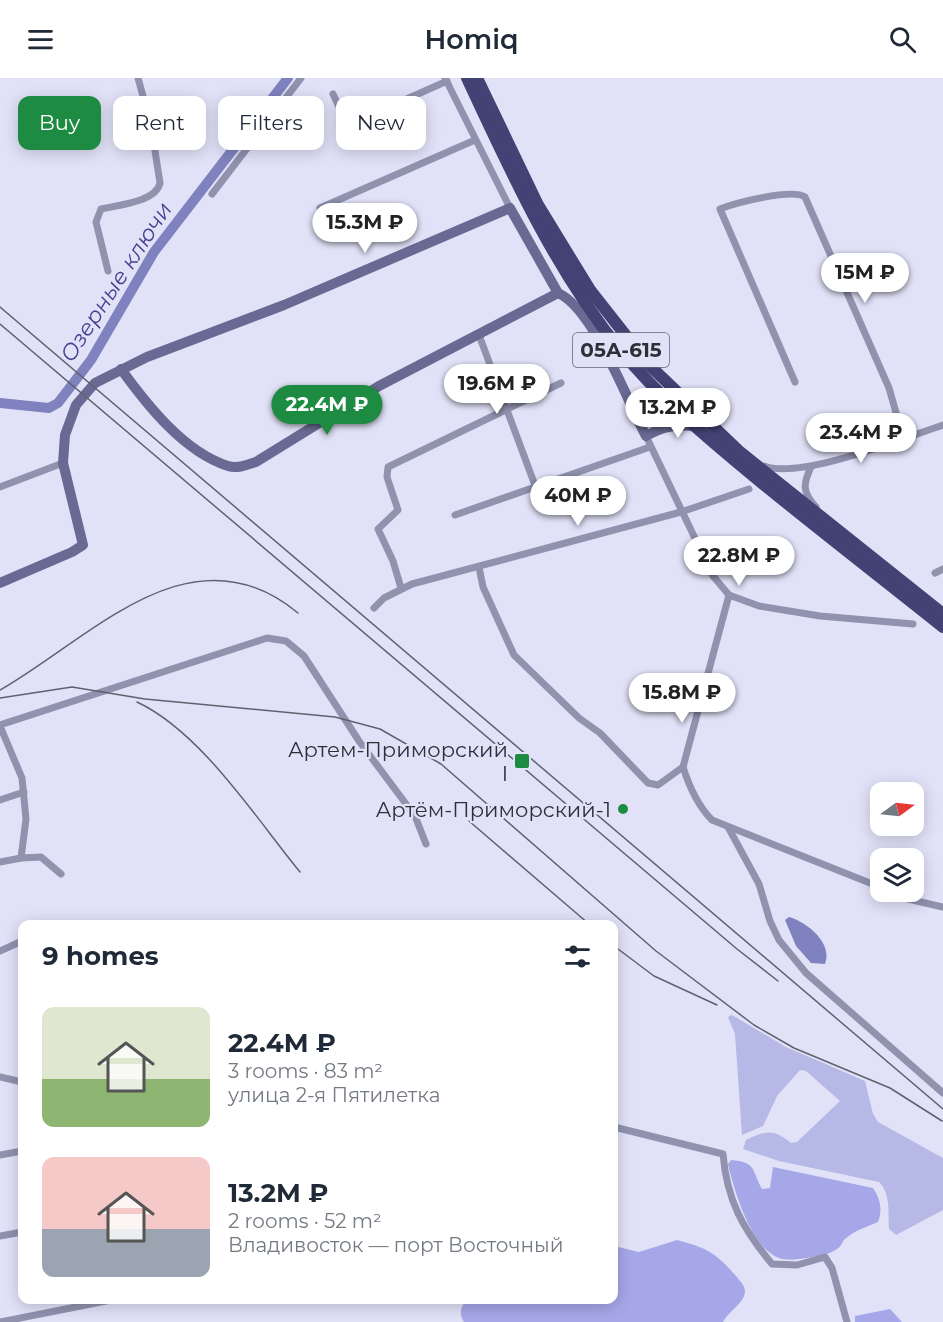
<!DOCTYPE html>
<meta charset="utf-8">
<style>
:root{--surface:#fff;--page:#f6f6f7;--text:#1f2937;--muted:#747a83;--accent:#1e8b42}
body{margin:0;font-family:Montserrat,sans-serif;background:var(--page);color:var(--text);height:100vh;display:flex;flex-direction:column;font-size:22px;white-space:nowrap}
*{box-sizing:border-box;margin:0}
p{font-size:20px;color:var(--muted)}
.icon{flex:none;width:33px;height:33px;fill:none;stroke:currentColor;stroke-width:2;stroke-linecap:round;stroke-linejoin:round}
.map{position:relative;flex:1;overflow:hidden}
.drawer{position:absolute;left:18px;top:842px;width:600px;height:384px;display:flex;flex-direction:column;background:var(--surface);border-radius:12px;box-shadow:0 3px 15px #0003}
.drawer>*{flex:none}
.top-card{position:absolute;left:18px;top:18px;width:600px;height:54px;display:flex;gap:12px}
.needle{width:39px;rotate:75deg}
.tools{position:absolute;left:870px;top:704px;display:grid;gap:12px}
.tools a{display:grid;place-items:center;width:54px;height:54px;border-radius:12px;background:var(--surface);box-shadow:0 3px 15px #0003;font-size:30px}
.price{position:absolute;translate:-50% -51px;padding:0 14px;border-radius:21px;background:#fff;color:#222;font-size:20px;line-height:39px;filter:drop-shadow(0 2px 3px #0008)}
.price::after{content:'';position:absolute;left:50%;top:36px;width:18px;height:14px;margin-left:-9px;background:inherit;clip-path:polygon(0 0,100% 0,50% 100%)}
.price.selected{background:var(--accent);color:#fff}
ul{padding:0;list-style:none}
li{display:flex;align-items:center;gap:18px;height:150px;padding:0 24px}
li span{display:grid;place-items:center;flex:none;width:168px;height:120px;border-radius:12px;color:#555}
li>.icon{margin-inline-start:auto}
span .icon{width:72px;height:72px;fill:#fffc;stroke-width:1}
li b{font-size:26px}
h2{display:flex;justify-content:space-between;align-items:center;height:72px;padding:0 24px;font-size:26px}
.tag{padding:0 21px;border-radius:12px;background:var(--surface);box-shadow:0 3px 15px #0003;font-size:21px;line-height:54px}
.tag.selected{background:var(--accent);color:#fff}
header{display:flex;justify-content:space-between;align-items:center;height:78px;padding:0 24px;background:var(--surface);font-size:27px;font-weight:600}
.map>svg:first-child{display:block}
.green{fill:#b6b8e6}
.forest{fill:#a5a7e8}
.water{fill:#8082c0}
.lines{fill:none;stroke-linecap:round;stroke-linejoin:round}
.river{stroke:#8082c0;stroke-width:10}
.minor{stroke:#9092ae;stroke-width:7}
.secondary{stroke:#696a93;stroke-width:10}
.trunk{stroke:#424275;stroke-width:12}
.rail{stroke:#61616e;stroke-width:1.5}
.poi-dot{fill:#1e8b42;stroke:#e1e2f8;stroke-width:2}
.labels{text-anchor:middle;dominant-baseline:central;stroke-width:4.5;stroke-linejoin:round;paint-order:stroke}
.shield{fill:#e1e2f8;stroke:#646572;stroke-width:1.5}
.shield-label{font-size:20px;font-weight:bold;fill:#2f2f38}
.poi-label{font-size:21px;fill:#2f2f38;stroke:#e1e2f8;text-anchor:end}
.water-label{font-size:22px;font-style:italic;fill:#46428e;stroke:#e1e2f8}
</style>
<header><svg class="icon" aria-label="menu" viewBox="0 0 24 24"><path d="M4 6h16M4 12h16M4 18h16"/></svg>Homiq<svg class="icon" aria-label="search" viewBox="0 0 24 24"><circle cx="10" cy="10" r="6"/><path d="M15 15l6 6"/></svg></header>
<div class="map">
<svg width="943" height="1244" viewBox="0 0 943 1244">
<rect width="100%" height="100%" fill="#e1e2f8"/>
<!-- green -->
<path class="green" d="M732,937L786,969L865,1003L873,1036L878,1044L943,1080V1132L896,1157L889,1151C888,1136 891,1115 879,1104L779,1083L743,1071L746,1062C766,1052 774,1051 791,1065L797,1064L840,1023L806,993L800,992L777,1018L763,1048L742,1057L735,956L728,939Z"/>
<!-- forest -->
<g class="forest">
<path d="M731,1082C757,1084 752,1093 762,1111L770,1110L773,1089L873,1110C880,1120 883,1132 878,1144C867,1149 855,1152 845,1161C842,1164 841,1169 837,1171C829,1177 817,1178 807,1180C798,1181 788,1183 779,1180C751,1170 734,1112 728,1086Z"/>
<path d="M677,1162C707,1170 715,1174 736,1198C740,1203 745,1207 745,1214C744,1225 728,1234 723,1244H464C458,1235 461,1227 468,1221H614V1168L639,1174Z"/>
<path d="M890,1231L902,1244H855V1238Z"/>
</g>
<!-- water -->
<path class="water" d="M789,839C807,844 833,865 825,886L811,885L796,868L785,842Z"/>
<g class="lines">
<!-- river -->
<path class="river" d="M0,325L49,330L58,325L91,282L154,174L288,0"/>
<!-- minor -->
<g class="minor">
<path d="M445,0L510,130"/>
<path d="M333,16L347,46L353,45L447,3"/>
<path d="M212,116L301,0"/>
<path d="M320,130L475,62"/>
<path d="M108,193L96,144L101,131C118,127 156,124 160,105L151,47L138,0"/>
<path d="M479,257L536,410"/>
<path d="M795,304L720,131C735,125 792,110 805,119L889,310L903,359"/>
<path d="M646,358L713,498L729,517L759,528L820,538L913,546"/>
<path d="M764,388C801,402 903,360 943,347"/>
<path d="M811,389C803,406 802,414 816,429"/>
<path d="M0,409L63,385"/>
<path d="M455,437L650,369"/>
<path d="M479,489L483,509L514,577L579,640L600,655L648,705L658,707L683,689"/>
<path d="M935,495L943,491"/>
<path d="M401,510L393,483L378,451L398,432L387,399L388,389L561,305"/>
<path d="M729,517L683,689C689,708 697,727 712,742L880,809"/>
<path d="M374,530L384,520L412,506L681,434L749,411"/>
<path d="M0,647L267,560L286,563L304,578L359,663L415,738L426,766"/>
<path d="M0,648L22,700L26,741L21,780L41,779L61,796"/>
<path d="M0,722L24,714"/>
<path d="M728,749L759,806L770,843L779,862L806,895L943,1015"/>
<path d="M0,784L21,780"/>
<path d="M889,813L908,821L943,829"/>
<path d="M0,873L22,863"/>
<path d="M0,999L22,1004"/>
<path d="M614,1049L723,1076C727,1123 743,1151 772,1186L797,1187L825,1179L832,1190L847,1244"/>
<path d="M0,1077L22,1073"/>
<path d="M0,1158L22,1154"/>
<path d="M264,1221L265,1222"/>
<path d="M0,1244L116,1221"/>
</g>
<!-- secondary -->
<g class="secondary">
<path d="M558,215C594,231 627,323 646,358C662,349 676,346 695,348"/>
<path d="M121,291C147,327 184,374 228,388C237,391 247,387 256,384L379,308L558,215"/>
<path d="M659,351L665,337L662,317"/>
<path d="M0,505L72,474L83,467L63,385L65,357L76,327L95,305L147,279L284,227L510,130L558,215"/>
</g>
<!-- trunk -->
<g class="trunk">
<path d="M467,0C510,92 553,188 617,268C659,320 711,363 762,405C822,454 883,501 943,549"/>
<path d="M477,0L538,127L590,212L649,287L740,374L943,536"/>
</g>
<!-- rail -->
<g class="rail">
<path d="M0,229L943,1031"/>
<path d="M0,246L737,871L778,903"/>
<path d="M0,612C90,561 191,446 298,535"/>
<path d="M0,620L72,609L145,621L335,639L380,651L441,686L656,873L754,947L794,970L890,1010L942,1043"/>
<path d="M137,624C201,654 255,739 300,794"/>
<path d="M469,743L589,846"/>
<path d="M614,868L654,898L717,927"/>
</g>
</g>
<!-- markers -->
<g class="poi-dot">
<rect x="514" y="675" width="16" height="16" rx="3"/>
<circle cx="623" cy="731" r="6"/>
</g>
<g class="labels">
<!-- shield labels -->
<rect class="shield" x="573" y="255" width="96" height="34" rx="4.5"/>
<g class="shield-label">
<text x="621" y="272">05А-615</text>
</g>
<!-- poi labels -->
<g class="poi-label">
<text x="508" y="671">Артем-Приморский<tspan x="508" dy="24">I</tspan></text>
<text x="611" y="731">Артём-Приморский-1</text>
</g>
<!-- water labels -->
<g class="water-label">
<text transform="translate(116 204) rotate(-57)">Озерные ключи</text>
</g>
</g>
</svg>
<div class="tools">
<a><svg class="needle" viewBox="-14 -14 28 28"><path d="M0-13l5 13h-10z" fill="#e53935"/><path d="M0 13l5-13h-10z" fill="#747a83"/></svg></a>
<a><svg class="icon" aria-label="layers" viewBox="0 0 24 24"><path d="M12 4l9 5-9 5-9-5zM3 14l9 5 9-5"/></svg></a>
</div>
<b class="price" style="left:365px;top:176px">15.3M ₽</b>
<b class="price" style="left:865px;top:226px">15M ₽</b>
<b class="price" style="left:497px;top:337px">19.6M ₽</b>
<b class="price selected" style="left:327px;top:358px">22.4M ₽</b>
<b class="price" style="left:678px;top:361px">13.2M ₽</b>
<b class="price" style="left:861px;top:386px">23.4M ₽</b>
<b class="price" style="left:578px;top:449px">40M ₽</b>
<b class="price" style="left:739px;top:509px">22.8M ₽</b>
<b class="price" style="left:682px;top:646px">15.8M ₽</b>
<div class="top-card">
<a class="tag selected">Buy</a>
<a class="tag">Rent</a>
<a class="tag">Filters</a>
<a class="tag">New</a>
</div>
<section class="drawer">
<h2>9 homes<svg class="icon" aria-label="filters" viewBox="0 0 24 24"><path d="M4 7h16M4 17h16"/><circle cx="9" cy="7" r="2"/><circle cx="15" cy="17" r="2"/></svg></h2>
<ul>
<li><span style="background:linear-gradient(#dfe7d0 60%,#8fb573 0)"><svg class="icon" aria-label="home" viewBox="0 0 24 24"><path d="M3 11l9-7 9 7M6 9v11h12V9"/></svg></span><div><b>22.4M ₽</b><p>3 rooms · 83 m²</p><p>улица 2-я Пятилетка</p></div></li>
<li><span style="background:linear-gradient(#f6c9c9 60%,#9aa5b1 0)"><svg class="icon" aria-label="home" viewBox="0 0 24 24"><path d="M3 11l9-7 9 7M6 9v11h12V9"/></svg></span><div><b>13.2M ₽</b><p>2 rooms · 52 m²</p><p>Владивосток — порт Восточный</p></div></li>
</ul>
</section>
</div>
